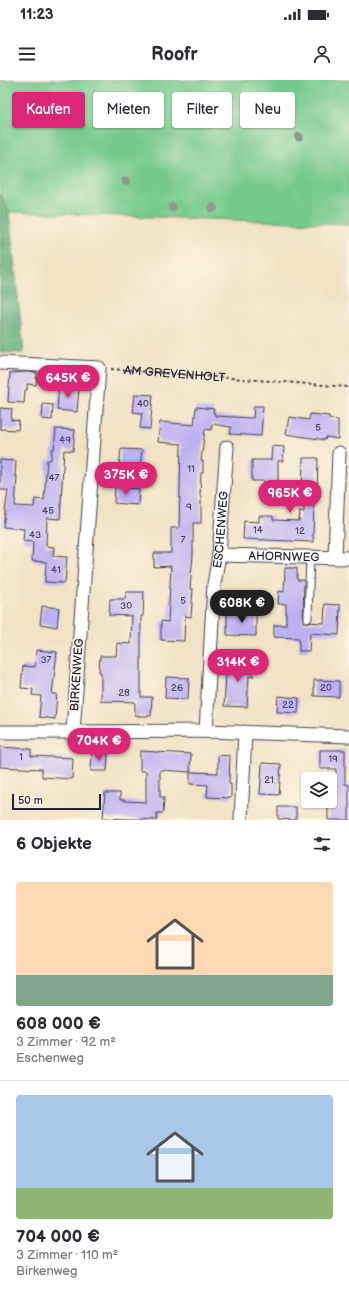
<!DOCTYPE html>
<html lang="de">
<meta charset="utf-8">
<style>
:root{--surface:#fff;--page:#f7f7f7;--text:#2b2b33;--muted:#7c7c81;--line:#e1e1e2;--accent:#db2777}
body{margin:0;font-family:"Balsamiq Sans",sans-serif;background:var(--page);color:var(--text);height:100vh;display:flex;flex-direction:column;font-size:15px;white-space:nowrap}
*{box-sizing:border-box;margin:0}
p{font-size:13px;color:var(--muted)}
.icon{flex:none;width:22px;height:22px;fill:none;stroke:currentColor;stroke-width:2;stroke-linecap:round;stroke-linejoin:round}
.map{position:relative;height:740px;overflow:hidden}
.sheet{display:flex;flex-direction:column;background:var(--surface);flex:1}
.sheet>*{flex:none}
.hud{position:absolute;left:12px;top:12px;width:325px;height:36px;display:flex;gap:8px}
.fabs{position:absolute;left:301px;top:692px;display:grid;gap:8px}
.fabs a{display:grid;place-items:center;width:36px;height:36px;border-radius:4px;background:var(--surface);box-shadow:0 1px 3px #0004;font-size:20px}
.scale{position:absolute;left:12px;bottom:10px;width:89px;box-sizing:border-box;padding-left:4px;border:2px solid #22223b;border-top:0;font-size:11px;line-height:14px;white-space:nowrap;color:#22223b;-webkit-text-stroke:3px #fcf5e5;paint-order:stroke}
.price{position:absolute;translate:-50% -34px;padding:0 9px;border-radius:14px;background:var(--accent);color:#fff;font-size:13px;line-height:26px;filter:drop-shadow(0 1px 2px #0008)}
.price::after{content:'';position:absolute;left:50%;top:24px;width:12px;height:9px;margin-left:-6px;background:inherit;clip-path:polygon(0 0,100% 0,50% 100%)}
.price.selected{background:#222;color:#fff}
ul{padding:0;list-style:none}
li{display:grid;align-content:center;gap:8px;height:212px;padding:0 16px}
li+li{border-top:1px solid var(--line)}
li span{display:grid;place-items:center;height:124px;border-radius:4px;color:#555}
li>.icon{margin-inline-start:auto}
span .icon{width:72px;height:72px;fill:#fffc;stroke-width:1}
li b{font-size:17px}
h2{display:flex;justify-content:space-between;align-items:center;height:48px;padding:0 16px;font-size:17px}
.chip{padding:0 14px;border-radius:4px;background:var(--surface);box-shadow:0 1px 3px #0004;font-size:14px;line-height:36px}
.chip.selected{background:var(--accent);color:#fff}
.status{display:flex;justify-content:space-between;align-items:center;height:28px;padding:0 20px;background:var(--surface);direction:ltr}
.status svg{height:11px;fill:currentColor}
header{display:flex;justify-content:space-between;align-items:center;height:52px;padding:0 16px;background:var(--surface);font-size:18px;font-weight:700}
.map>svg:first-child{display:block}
.green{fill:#74c98d;stroke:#4b7664}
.forest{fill:#5fad78;stroke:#40685a}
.building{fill:#bdb0f2}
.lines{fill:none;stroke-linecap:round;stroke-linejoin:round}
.service-casing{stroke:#413f50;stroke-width:9}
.minor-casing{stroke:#413f50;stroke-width:15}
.path{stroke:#413f50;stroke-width:2;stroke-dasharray:3 3;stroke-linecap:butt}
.service{stroke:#fff;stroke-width:7}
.minor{stroke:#fff;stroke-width:13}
.tree{fill:#8f9889}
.labels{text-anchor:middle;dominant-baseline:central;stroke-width:3.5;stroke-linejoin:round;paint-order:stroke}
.number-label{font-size:10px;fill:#494669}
.street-label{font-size:12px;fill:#22223b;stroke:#fcf5e5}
</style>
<div class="status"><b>11:23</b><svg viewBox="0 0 49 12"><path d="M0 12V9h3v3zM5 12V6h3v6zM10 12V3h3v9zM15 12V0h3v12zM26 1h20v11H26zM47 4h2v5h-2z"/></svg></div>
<header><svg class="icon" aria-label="menu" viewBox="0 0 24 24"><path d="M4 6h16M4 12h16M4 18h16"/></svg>Roofr<svg class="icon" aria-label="person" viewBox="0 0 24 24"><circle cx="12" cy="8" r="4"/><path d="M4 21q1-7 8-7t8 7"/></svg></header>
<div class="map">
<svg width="349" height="740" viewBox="0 0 349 740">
<rect width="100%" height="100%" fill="#fcf5e5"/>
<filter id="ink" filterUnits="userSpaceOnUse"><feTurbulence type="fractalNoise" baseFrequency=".025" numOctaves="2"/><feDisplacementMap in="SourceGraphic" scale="8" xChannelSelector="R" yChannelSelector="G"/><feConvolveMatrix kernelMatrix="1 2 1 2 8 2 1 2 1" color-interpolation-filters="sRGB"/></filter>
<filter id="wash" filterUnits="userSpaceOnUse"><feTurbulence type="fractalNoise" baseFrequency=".012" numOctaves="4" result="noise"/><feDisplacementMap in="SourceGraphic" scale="16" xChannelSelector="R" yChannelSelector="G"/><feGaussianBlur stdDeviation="0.9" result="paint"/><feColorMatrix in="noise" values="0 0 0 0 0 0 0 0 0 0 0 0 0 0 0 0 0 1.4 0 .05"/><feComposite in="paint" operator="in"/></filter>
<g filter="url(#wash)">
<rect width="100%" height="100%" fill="#f1e2c4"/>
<!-- green -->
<path class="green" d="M0,0H349V144L9,132L0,115Z"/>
<!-- forest -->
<path class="forest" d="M0,115L9,132L24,273H0Z"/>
<g id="blocks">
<!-- building -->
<g class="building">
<path d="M27,292L37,293L36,305L27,304V310H25L24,323L8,322L10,293Z"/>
<path d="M59,306L79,308L77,332L57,330Z"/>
<path d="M135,314L153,315L150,349L140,348L142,333L133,332Z"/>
<path d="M43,324L53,325L52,340L42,339Z"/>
<path d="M254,326H263L261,356L230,354L231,347L212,344L211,350L205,349L201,381H203V393H201L200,416H201V443H193V475L190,509H193L191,537L185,536L184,561L161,560V541L168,542L171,486L154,487V473H171V448H179L181,364L158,362L160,342L194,345L196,327L214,329L213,333H215V336L253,338Z"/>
<path d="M0,328L12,329L11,340L19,341L18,350L0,349Z"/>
<path d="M310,334L329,336V339L338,340V359L326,357L325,360L286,354L289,337L309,340Z"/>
<path d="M56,349L75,350L73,371L64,370L60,439L47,438L46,466L54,467L53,476L67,477L65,503L45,502L46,482L32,481L33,462L23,461L24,449L3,447L8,410H0V380L16,381L15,396H17L15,426L34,427L35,419L44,420L47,380H51L52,369H54Z"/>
<path d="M272,366L284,367L283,381H278V405H264V401H252V380H271Z"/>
<path d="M121,369L142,370L140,386L149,387L148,404L134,403L135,389L119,388Z"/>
<path d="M303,378H318L317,419H314L313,462L243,459L244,441L259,442V436H273V440L299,441L300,431L304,432V411H302Z"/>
<path d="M115,407L139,409L138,425L114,423Z"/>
<path d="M285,488H297V500H304L303,542L324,543L325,524L340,525L339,555L310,553L309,571H299V558L274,557V545H286V524H278L279,511L284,512Z"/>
<path d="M126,512H144L143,536H141V617H152L151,636H135V622L101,621V592H99L100,576H116L117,563L131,564L132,536L109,535L110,519H125Z"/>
<path d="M42,526L59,528L57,547L40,544Z"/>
<path d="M227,531L256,532V556L227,555Z"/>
<path d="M36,570L57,572L52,614H57L55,639L39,637L41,616L32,615L33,609L21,608L23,586L35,587Z"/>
<path d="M227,580L253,581V597L249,596L247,627L224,626Z"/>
<path d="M166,597L189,598L188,619L165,618Z"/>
<path d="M314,600L339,601V617L314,616Z"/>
<path d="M278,616L299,618L298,633L277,632Z"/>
<path d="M0,667L31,669V676L73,678L72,699L42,697V689L0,687Z"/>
<path d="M320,670H345V704L349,705V740H328V725H334L336,689H320Z"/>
<path d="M140,671L191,674L190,692L160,690V717H164L163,733H157V740L103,738L105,713H120V720H124V721L146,722V691H140Z"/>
<path d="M92,672L108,673L107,691H91Z"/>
<path d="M218,675L230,676L229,704H231V718L207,717L208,705L190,704V692L218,693Z"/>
<path d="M262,683L281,684L279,715L260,714Z"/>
<path d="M278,727H296V740L278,739Z"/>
</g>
</g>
</g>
<g filter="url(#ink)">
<use href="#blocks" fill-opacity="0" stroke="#413f50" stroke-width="1"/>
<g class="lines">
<defs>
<path id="service" d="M308,538L310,477"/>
<g id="minor">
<path d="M0,283L99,288L73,652L206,651L349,656"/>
<path id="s2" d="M219,475L349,478"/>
<path d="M335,478L339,373"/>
<path id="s3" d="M206,651L214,504L219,475L227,367"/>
<path d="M0,652H73"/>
<path d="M241,740L245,652"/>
</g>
</defs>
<!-- service casing -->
<use href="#service" class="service-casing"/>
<!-- minor casing -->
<use href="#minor" class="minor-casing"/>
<!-- path -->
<path class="path" id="s1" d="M111,289L349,307"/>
<!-- service -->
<use href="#service" class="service"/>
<!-- minor -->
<use href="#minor" class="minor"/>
</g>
<!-- trees -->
<g class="tree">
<circle cx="299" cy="57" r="4.5"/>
<circle cx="126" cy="101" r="4.5"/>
<circle cx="172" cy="127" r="4.5"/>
<circle cx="213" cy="128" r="4.5"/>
</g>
</g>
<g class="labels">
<!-- number labels -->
<g class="number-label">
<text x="143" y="324">40</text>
<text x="318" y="348">5</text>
<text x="65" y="360">49</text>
<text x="191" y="389">11</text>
<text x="54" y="398">47</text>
<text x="189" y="427">9</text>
<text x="48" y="431">45</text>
<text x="258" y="450">14</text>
<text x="300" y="451">12</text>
<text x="35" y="455">43</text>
<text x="183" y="460">7</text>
<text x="56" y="490">41</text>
<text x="183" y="521">5</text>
<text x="126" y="526">30</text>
<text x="46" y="580">37</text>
<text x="177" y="608">26</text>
<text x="326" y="608">20</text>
<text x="124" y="613">28</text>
<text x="288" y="625">22</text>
<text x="21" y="677">1</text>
<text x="333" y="679">19</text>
<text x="269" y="700">21</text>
</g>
<!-- street labels -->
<g class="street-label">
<text stroke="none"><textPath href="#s1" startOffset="64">AM GREVENHOLT</textPath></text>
<text stroke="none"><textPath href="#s3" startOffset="202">ESCHENWEG</textPath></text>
<text stroke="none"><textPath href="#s2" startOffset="65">AHORNWEG</textPath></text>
<text transform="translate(77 595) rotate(-86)">BIRKENWEG</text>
</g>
</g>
</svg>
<div class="fabs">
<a><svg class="icon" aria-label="layers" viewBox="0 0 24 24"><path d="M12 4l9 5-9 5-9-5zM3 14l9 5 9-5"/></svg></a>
</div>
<div class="scale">50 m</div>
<b class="price" style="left:68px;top:319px">645K €</b>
<b class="price" style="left:126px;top:416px">375K €</b>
<b class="price" style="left:290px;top:434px">965K €</b>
<b class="price selected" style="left:242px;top:544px">608K €</b>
<b class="price" style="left:238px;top:603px">314K €</b>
<b class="price" style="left:99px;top:682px">704K €</b>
<div class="hud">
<a class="chip selected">Kaufen</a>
<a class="chip">Mieten</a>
<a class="chip">Filter</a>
<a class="chip">Neu</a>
</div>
</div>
<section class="sheet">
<h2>6 Objekte<svg class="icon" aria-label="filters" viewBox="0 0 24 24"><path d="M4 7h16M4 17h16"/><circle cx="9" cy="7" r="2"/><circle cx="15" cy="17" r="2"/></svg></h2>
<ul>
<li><span style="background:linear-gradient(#ffd9b3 75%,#7fa58c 0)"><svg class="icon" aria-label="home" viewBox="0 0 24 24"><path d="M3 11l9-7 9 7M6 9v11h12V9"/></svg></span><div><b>608 000 €</b><p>3 Zimmer · 92 m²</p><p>Eschenweg</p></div></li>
<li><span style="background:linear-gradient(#a9c7e8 75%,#8fb573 0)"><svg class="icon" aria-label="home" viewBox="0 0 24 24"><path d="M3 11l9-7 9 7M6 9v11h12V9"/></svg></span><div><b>704 000 €</b><p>3 Zimmer · 110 m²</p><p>Birkenweg</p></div></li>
</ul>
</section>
